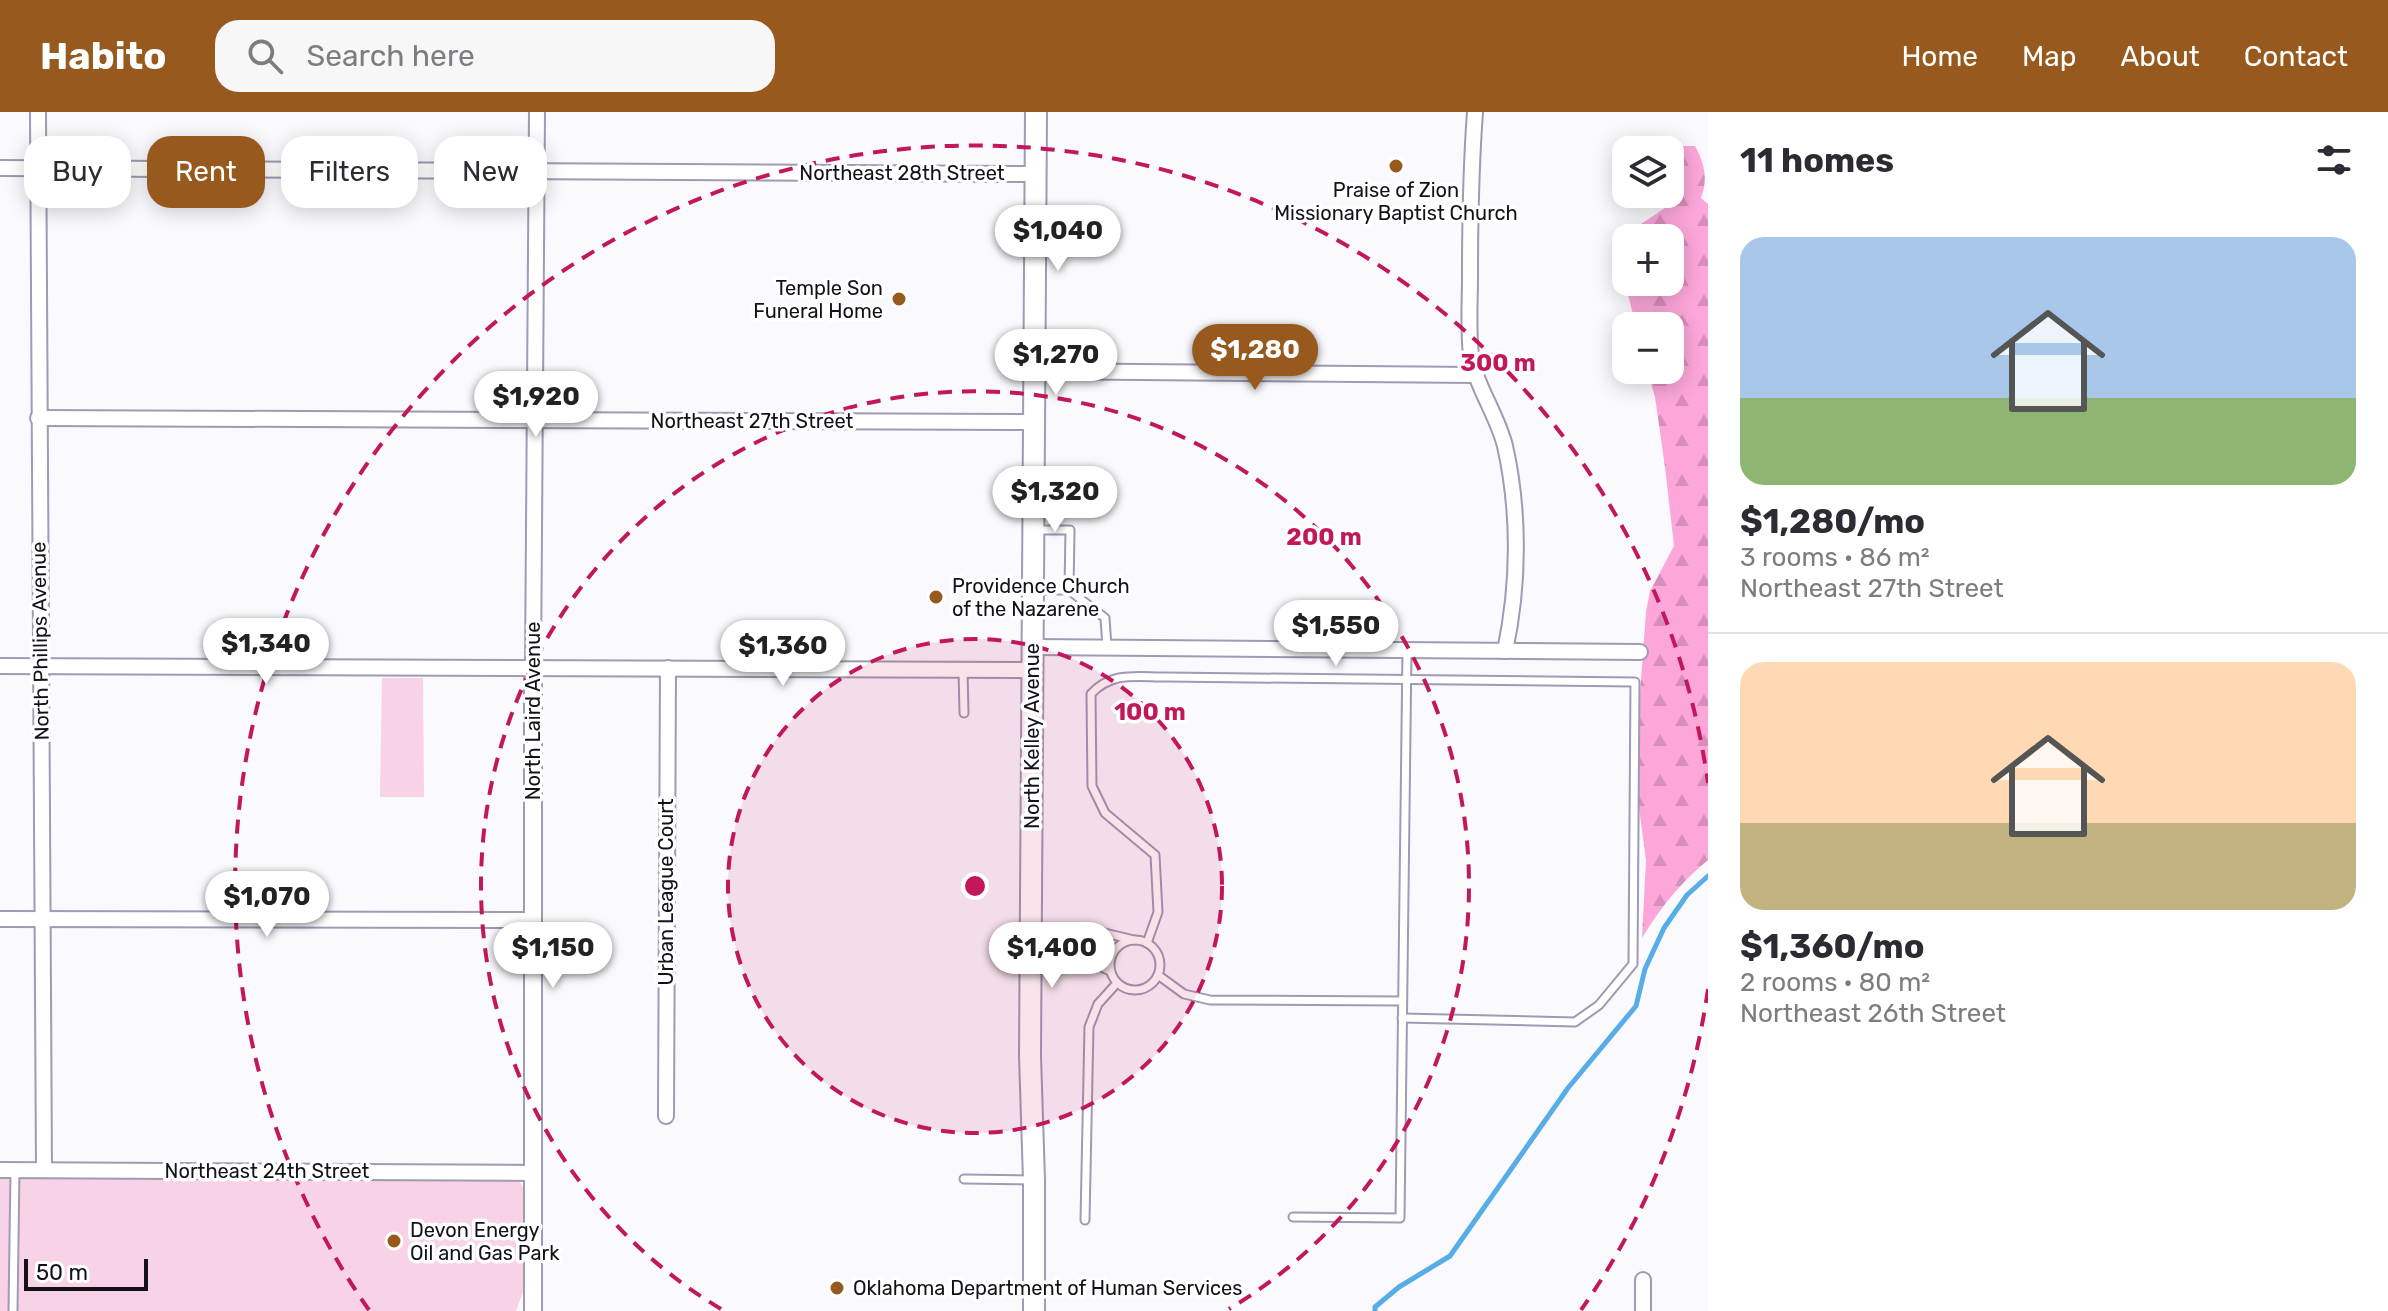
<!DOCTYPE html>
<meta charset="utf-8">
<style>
:root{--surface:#fff;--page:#f7f7f7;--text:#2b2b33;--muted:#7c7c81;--line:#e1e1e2;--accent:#97591d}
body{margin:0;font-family:Rubik,sans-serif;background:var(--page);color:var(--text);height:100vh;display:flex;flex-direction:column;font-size:30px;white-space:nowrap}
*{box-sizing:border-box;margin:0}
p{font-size:26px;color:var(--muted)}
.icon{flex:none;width:44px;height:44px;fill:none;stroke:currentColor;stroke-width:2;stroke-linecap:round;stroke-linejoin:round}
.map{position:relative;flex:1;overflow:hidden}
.side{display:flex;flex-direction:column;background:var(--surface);width:680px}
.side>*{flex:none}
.hud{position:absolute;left:24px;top:24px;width:760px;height:72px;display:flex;gap:16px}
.fabs{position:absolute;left:1612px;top:24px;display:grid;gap:16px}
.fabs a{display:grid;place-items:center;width:72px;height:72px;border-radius:16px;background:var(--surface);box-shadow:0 4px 20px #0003;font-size:40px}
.scale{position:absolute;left:24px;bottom:20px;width:124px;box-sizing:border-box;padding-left:8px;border:4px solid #131119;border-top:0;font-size:22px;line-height:28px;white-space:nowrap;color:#131119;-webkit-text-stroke:6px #fff;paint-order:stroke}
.price{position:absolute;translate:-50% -68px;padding:0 18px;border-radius:28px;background:#fff;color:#222;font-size:26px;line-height:52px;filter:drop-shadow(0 2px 4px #0008)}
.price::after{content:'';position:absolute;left:50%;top:48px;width:24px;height:18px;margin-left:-12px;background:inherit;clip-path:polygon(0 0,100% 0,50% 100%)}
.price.on{background:var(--accent);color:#fff}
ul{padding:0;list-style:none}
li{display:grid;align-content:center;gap:16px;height:424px;padding:0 32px}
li+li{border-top:2px solid var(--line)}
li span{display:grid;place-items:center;height:248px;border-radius:24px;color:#555}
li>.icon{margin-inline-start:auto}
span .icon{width:144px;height:144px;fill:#fffc;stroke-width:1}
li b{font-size:34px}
h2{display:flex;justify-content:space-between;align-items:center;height:96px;padding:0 32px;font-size:34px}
.pill{padding:0 28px;border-radius:24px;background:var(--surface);box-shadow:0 4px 20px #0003;font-size:28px;line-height:72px}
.pill.on{background:var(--accent);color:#fff}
header{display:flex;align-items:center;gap:48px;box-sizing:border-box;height:112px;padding:0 40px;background:var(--accent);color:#fff}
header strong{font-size:38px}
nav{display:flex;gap:44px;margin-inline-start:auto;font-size:28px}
.search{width:560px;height:72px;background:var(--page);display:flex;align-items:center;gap:20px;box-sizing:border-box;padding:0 28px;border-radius:24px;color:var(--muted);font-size:30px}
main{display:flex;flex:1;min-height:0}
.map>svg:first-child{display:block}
.forest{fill:url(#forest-firs)}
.green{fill:#f8d2e7}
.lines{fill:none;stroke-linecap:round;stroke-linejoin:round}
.stream{stroke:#56ade8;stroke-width:5}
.service-casing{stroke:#9e9bb2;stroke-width:11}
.minor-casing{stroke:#9e9bb2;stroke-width:18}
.tertiary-casing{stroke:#9e9bb2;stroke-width:20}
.secondary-casing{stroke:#9e9bb2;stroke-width:24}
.service{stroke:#fff;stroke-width:7}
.minor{stroke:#fff;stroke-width:14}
.tertiary{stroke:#fff;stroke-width:16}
.secondary{stroke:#fff;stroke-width:20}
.ring{fill:none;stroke:#c2185b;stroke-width:4;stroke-dasharray:14 10}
.poi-dot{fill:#97591d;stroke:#fff;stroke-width:3}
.labels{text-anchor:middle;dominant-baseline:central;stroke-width:7;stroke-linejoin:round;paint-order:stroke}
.street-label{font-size:20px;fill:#131119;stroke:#fff}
.poi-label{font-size:20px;fill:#131119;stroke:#fff;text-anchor:start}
.centre{fill:#c2185b;stroke:#fff;stroke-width:4}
.ring-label{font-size:24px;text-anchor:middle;font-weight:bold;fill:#c2185b;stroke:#fff;stroke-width:7;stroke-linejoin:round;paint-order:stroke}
</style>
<header>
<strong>Habito</strong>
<div class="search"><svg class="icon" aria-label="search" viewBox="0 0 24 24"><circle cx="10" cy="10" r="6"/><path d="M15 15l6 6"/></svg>Search here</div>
<nav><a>Home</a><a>Map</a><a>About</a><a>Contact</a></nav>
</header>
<main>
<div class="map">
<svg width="1708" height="1199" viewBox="0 0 1708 1199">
<defs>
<pattern id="forest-firs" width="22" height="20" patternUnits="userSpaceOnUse" patternTransform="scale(2)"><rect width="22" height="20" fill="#fca6d9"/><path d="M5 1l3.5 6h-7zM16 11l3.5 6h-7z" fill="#d78eba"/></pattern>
</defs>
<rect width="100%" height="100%" fill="#faf9fe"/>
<!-- forest -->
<path class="forest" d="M1662,34H1695C1705,52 1708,68 1701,86L1708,92V748C1681,770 1660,796 1642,826L1646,748L1636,674L1640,581L1646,500L1650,479L1674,434L1665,355L1655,285L1647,258H1670V214H1636L1618,144L1626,126V170H1670V126H1626L1638,114L1665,96L1664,82H1670V38H1662Z"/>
<!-- green -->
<g class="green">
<path d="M382,566H423L424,685H380Z"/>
<path d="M0,1063L517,1066L525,1078L523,1180L516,1199H0Z"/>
</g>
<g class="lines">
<!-- stream -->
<path class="stream" d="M1375,1199V1195L1399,1175L1450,1144L1568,976L1636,894L1645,857L1664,816L1687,783L1708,764"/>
<defs>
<g id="service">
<path d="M1035,478H1069L1070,418H1036"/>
<path d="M1069,478L1105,506L1107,535"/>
<path d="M963,558L964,601"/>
<path d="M1032,817H1088L1134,828"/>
<circle cx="1135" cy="853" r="25"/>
<path d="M1147,831L1158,800L1155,743L1105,701L1092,674L1091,582C1112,559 1137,565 1166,565L1635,570L1633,852L1599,893L1575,910L1402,906"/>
<path d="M1033,847L1087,848L1110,859"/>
<path d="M1158,863L1184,882L1210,888L1402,889"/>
<path d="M964,1067L1033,1068"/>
<path d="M1293,1105L1400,1106L1407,537"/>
<path d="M1085,1108L1089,915L1098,892L1117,871"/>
<path d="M13,1199L15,1058"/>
</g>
<g id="minor">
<path d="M38,0L44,1058"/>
<path d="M1475,0C1471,55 1470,109 1470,164C1470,190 1468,217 1471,243C1476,275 1497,302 1505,334C1520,401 1519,473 1505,539"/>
<path d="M0,56L1037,62"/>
<path d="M1034,259L1476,263"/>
<path d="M38,306L1034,310"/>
<path d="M1033,535L1640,540"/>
<path d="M0,554L1033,558"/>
<path d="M533,556L537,0"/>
<path d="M0,807L533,808"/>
<path d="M666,1004L668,556"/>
<path d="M0,1058L533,1061"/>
<path d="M1643,1199V1168"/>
</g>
<path id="tertiary" d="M533,556V1199"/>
<path id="secondary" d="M1034,1199V1068L1030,944L1036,0"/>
</defs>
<!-- service casing -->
<use href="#service" class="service-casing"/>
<!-- minor casing -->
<use href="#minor" class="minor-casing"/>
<!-- tertiary casing -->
<use href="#tertiary" class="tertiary-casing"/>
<!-- secondary casing -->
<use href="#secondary" class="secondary-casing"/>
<!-- service -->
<use href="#service" class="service"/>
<!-- minor -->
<use href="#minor" class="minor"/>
<!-- tertiary -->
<use href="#tertiary" class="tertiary"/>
<!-- secondary -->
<use href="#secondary" class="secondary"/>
</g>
<!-- distance rings -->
<circle cx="975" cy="774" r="247" fill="#c2185b" fill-opacity=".12"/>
<g class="ring">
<circle cx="975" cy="774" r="247"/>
<path d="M721 1197A494 494 0 1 1 1229 1197"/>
<path d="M1708 877A740 740 0 0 1 1581 1198M369 1198A740 740 0 1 1 1708 671"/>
</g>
<!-- markers -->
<g class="poi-dot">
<circle cx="1396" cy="54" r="8"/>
<circle cx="899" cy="187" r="8"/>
<circle cx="936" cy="485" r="8"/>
<circle cx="394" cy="1129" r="8"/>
<circle cx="837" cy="1176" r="8"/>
</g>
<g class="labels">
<!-- street labels -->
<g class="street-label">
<text x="902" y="61">Northeast 28th Street</text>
<text x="752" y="309">Northeast 27th Street</text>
<text transform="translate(40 529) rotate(-91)">North Phillips Avenue</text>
<text transform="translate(533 599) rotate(-90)">North Laird Avenue</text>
<text transform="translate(1032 624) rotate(-90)">North Kelley Avenue</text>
<text transform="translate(666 780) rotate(-90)">Urban League Court</text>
<text x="267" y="1059">Northeast 24th Street</text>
</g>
<!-- poi labels -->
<g class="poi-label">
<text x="1396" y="78" text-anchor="middle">Praise of Zion<tspan x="1396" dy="23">Missionary Baptist Church</tspan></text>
<text x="883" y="176" text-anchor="end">Temple Son<tspan x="883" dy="23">Funeral Home</tspan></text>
<text x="952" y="474">Providence Church<tspan x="952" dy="23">of the Nazarene</tspan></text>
<text x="410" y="1118">Devon Energy<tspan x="410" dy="23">Oil and Gas Park</tspan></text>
<text x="853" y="1176">Oklahoma Department of Human Services</text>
</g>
</g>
<circle cx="975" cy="774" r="12" class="centre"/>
<g class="ring-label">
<text x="1498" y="259">300 m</text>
<text x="1324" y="433">200 m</text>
<text x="1150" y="608">100 m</text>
</g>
</svg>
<div class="fabs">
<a><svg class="icon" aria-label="layers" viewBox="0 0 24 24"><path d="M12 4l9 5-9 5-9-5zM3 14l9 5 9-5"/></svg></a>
<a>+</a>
<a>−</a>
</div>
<div class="scale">50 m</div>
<b class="price" style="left:1058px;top:161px">$1,040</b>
<b class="price on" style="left:1255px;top:280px">$1,280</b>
<b class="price" style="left:1056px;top:285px">$1,270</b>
<b class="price" style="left:536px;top:327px">$1,920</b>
<b class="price" style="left:1055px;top:422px">$1,320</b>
<b class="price" style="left:1336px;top:556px">$1,550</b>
<b class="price" style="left:266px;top:574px">$1,340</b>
<b class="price" style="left:783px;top:576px">$1,360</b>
<b class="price" style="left:267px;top:827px">$1,070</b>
<b class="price" style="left:553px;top:878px">$1,150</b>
<b class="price" style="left:1052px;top:878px">$1,400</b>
<div class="hud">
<a class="pill">Buy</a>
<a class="pill on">Rent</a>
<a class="pill">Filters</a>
<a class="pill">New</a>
</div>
</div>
<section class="side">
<h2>11 homes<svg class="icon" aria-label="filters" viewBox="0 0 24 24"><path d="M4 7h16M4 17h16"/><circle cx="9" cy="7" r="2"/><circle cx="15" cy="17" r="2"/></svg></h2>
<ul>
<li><span style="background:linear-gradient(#a9c7e8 65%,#8fb573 0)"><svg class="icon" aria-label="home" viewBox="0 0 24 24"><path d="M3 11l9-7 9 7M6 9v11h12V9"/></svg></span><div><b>$1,280/mo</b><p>3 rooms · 86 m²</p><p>Northeast 27th Street</p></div></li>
<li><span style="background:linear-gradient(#ffd9b3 65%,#c2b280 0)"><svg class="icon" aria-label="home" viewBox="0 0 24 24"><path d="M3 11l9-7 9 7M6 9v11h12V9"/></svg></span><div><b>$1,360/mo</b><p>2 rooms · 80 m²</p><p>Northeast 26th Street</p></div></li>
</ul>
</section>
</main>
